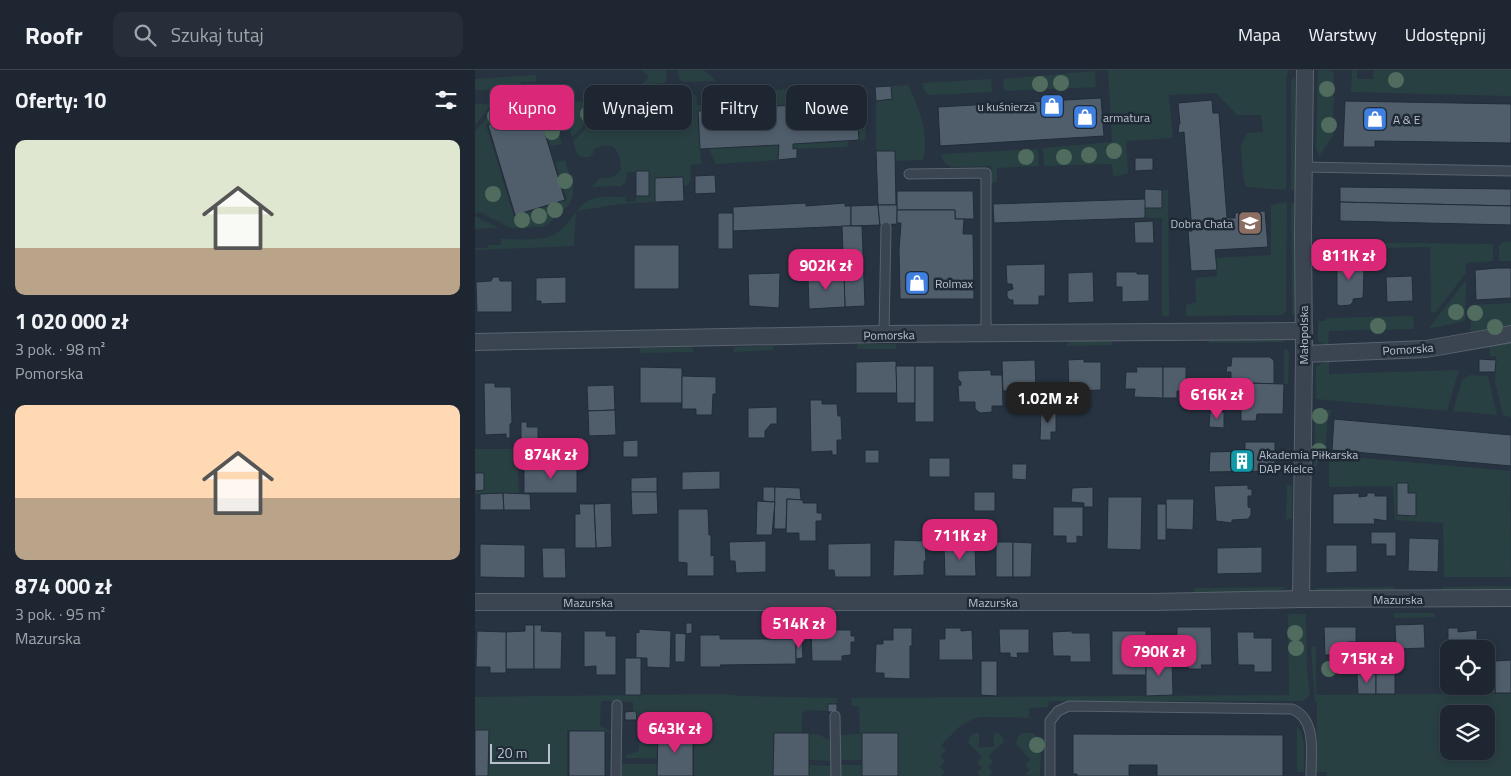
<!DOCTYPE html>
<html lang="pl">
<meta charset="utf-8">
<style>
:root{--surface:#1d2631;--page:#252e39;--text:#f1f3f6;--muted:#a0a5ab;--line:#3b434d;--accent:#db2777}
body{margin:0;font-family:"Titillium Web",sans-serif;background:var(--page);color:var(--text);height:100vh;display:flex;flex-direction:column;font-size:19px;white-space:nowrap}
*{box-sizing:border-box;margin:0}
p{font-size:16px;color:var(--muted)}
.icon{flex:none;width:28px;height:28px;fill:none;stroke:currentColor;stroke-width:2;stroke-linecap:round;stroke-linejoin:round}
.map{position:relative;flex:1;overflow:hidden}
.sheet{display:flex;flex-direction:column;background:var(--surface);width:475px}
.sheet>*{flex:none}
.banner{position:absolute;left:15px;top:15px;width:475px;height:45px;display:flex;gap:10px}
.fabs{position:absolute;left:965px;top:570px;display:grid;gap:10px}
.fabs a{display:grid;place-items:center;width:55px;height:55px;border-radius:10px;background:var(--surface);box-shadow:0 2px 8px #0003,0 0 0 1px var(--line);font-size:25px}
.scale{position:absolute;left:15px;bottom:12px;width:60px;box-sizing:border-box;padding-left:5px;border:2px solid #b8c0cb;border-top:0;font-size:14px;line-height:18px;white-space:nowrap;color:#b8c0cb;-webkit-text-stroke:4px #1f2a36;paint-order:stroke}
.price{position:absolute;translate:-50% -42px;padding:0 11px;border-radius:10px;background:var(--accent);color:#fff;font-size:16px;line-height:32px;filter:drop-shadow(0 1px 2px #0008)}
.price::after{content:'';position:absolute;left:50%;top:30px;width:15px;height:11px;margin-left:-8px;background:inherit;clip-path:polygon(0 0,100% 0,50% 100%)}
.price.on{background:#222;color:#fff}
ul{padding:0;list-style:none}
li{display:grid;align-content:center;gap:10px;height:265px;padding:0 15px}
li span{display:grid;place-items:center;height:155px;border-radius:10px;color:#555}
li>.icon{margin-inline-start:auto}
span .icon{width:90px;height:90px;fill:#fffc;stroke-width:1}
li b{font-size:21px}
h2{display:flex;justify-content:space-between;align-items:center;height:60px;padding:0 15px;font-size:21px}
.pill{padding:0 18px;border-radius:10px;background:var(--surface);box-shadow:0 2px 8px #0003,0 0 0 1px var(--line);font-size:18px;line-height:45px}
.pill.on{background:var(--accent);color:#fff}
header{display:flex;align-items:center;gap:30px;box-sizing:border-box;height:70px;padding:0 25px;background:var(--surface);border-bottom:1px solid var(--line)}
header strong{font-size:24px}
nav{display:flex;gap:28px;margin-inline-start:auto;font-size:18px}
.search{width:350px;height:45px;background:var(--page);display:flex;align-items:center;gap:12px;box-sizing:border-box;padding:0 18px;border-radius:10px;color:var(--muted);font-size:19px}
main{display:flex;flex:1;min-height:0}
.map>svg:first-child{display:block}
.green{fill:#294042;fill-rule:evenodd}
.building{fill:#505e6c;stroke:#222c38}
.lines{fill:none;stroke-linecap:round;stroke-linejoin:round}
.service-casing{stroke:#59636e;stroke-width:11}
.minor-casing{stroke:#59636e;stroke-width:18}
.service{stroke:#3b4551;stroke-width:9}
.minor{stroke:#3b4551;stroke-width:16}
.tree{fill:#4f6c5e}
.labels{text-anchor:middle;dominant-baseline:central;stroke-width:5;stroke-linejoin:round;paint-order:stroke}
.poi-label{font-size:12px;fill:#b8c0cb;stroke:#1f2a36;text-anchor:start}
.street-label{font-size:12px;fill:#b8c0cb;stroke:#1f2a36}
</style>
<header>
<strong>Roofr</strong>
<div class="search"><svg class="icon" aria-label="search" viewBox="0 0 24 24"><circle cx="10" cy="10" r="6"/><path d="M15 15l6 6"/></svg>Szukaj tutaj</div>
<nav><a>Mapa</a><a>Warstwy</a><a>Udostępnij</a></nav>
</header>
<main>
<section class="sheet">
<h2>Oferty: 10<svg class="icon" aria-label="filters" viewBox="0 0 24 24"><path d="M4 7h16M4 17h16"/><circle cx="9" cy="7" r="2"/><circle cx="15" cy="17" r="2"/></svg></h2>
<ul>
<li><span style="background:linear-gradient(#dfe7d0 70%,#b9a48a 0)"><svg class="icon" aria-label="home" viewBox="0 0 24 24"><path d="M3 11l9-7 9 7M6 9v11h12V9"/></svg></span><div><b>1 020 000 zł</b><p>3 pok. · 98 m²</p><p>Pomorska</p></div></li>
<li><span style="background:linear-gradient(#ffd9b3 60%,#b9a48a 0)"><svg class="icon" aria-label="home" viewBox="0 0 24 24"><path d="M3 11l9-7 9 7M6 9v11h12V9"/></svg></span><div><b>874 000 zł</b><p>3 pok. · 95 m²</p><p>Mazurska</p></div></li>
</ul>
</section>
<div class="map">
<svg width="1036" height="706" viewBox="0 0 1036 706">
<rect width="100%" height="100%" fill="#273341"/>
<!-- green -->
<g class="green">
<path d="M166,0H191L192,10L189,13L168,15V13L174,6Z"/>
<path d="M203,0H229L241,11L208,12L204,9Z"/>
<path d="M633,0H813L811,10V120L771,117L768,108L766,75L772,63L788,62L786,45H762L741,23L694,25L698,68L651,71L653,103L638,107L637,94L569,96L568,78L637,72Z"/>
<path d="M843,0H855L859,4L858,66L844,86L841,78Z"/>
<path d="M877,0H882V9H898L899,0H1036V26L876,22Z"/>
<path d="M620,1L621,17L529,21L528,9Z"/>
<path d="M61,5V12H46V20H0V9Z"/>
<path d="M818,6L820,10V120H816V12Z"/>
<path d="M516,9L517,22L456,25L450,22L447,13Z"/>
<path d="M389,15L391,66L389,70L384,71L381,32H367L366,16Z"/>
<path d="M433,15C444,38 455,65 448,90L420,91L401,81V31L417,29L416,16Z"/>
<path d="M358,17L359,33L246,39L285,36V27L296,20Z"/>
<path d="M292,20L284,25L245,27V31L226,32V24Z"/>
<path d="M221,25L222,35L242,33L243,40L223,41L226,94L215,95L216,109L213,115L209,116L208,107L180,108V132L146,134L101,141L99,176L0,180V178H12L13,175H26V169C42,169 62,171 76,166C95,159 100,133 120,128C129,126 141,127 151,127V132L161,131V126H174V102H152L151,112L146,116L116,117L125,108C134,109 141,107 146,99L144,85L139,77C133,74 124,76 118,80L119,82L115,87H107L102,84L98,71L140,30Z"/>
<path d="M135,30L97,67L95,59L97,58V56H94L88,32Z"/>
<path d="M72,33L78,45L87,74L76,76L63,39L11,55L39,147L92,130L80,92L90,90L98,117V126L94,135L73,154L66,157L36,158L4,142L0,144V62L23,34Z"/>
<path d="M0,34H17L0,55Z"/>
<path d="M374,70L372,77L318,79V74Z"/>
<path d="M304,75L303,90L241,94L234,79Z"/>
<path d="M563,79L564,96L522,98V112L516,113V96L477,97C470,94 468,92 466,84Z"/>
<path d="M687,120H693L694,246H687V148H670L669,138H687Z"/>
<path d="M812,132L811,242L808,243V245L711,246V235L721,232L720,208L742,206L741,188L796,185V135Z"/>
<path d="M816,133H820V240L819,244L817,245Z"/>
<path d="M0,146L24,158L0,159Z"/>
<path d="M844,172L1018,174V191L991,193V203L961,242L956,243L955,177L843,179Z"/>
<path d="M1028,172H1036V191H1024V176Z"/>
<path d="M991,210L990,251L953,259Z"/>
<path d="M1036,233V259L995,266L997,235Z"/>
<path d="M938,246L939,259L854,261L853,274H849L843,271V251H849L853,248Z"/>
<path d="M734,268L809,269L810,272L734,273Z"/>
<path d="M1036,269V347L1028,345L1020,312L1021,286H1015L1014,272Z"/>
<path d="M635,270L639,275L591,276L594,271Z"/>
<rect x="382" y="274" width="39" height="5"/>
<path d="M298,276V280L258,282L260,277Z"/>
<path d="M216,277L219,282L165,283V278Z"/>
<path d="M809,279L813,280L814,283L813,314H809Z"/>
<path d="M854,291V304L984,300L972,341L841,329V297L849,292Z"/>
<path d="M995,305L1013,306L1022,345L978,341L987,310Z"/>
<path d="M840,339L857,340L853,350L850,380L839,401Z"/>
<path d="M0,379H42L44,423L0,424Z"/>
<path d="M854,385L1035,401L1036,507H969L968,453L920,450L918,416L854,417Z"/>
<path d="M812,415L817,416V449H811Z"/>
<path d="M1036,516V520H968V517Z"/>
<path d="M813,517L802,522L719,523V518Z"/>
<path d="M920,517V521L848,522L839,518Z"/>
<path d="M919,543H959L960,547L919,548Z"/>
<path d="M813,544H831L832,599L835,625L828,631H574L573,637L554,638V647L566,648L506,647L498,649L485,656L466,675L471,681L465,686L470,691L465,697L470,702L466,706H423L422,663H387V690H366V665L385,664L384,636H377L376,628L814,625Z"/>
<path d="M841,576V625L1036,623V706H852V702H841L842,632L840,631L836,577ZM974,644H1011V681H974Z"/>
<path d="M245,624L269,626L362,628V634H353V641L331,640L327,644V663H299L298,706H219V661H183V688H150L151,685L164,681L163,649L161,642H158V632L126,631L125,656L137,662L92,660V706H13L14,661L0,660V627Z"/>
<path d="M822,656C832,668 829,687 829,702H822Z"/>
<path d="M504,663V677H519V663C525,663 528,667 529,672L513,686L518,692L513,697L518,702L513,706H505L502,702L507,698L502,692L507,687L493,672L497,664Z"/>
<path d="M547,663H558L566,671L565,706L550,705L555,700L550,695L555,689L541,674L542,668Z"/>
<path d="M334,664L345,665L355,671L356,691L334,690Z"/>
<rect x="146" y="694" width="36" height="12"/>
<path d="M334,695L357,696V706H334Z"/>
<rect x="366" y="695" width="21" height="11"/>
</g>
<!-- building -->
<g class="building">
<path d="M416,16L417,29L401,31L400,17Z"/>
<path d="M626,28L629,66L465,76L463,37Z"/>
<path d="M737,30L738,43H744L752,148H760V143L790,141L793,177L740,180L742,200L716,201L713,161H717L709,62L703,63L704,54H705L703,33Z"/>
<path d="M381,31L384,70L318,74V79L322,78V88L303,90L304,75L225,79L223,41Z"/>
<path d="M870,31L1036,34V73L900,71V77H868Z"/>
<path d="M63,40L90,130L40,145L13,55Z"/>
<path d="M401,81H420L421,135H403Z"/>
<path d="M660,88H678V100L660,101Z"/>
<rect x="161" y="101" width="13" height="25"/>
<path d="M240,105L241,123L220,124V106Z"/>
<path d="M208,107L209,131L180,132V108Z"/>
<path d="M865,117L1036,119V136L865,132Z"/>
<path d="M670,119L687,120V138H669Z"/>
<path d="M422,121H498L499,149H480V140H422Z"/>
<path d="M670,129V148L519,153L518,134Z"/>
<path d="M865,132L1036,136V155L865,151Z"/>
<path d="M331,133V136L370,133V136H376V156L258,161V137Z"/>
<path d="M403,135L405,155L376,156V136Z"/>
<path d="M403,135H422V154L405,155Z"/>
<path d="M422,140H480V149H489L488,164H498L499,229H425L424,179L426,153H422Z"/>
<rect x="243" y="143" width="15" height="36"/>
<path d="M678,151L679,173H660L659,152Z"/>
<path d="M367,156H387L390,236L370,237Z"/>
<rect x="159" y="175" width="45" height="44"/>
<path d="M862,188H882V200H889L888,228L878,229V232L875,235L865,236L862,234Z"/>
<path d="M570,194V226H564V235H538V230H535L532,227V221L538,219L537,214H532L531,195Z"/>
<path d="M1023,198H1036V228L1001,230L1000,200Z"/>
<path d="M618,202L619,232L593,233V203Z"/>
<path d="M641,202H662V204H674V231L647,232V217H641Z"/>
<path d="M305,203L304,238L274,236L273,204Z"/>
<path d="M369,204L370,237L334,239L333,207L334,205Z"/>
<path d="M937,206L938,231L912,232L911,207Z"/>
<path d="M18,207H24L25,211H37V242H2L1,212L16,211Z"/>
<path d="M91,207V233L66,234V231H61V208Z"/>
<path d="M757,287H795L799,291V314L772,313V317H756V302H751L752,296H756Z"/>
<path d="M609,289V292H626V320L594,321L593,290Z"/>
<path d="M1004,289L1021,290L1020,302H1004Z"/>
<path d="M560,290L561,320L528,321L527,291Z"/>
<path d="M421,291L422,323H381V292Z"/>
<path d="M421,296H440V333H422Z"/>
<rect x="440" y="296" width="19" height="56"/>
<path d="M165,297L207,298V333H165Z"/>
<path d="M661,297H688V328L659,327L660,319H650L651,302H662Z"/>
<path d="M688,297H711V321H702V328H688Z"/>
<path d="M516,300V305H527L528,336H517V342L505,343L500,339V332H484L483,316L486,315V312L483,309V301Z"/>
<path d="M207,306L241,307V324H238L237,345H221V339H207Z"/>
<path d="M9,313H20V317H36L37,353L35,354V368H31V364L10,365Z"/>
<path d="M772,313L809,314L808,344H782L781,351H766V324H772Z"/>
<path d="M139,315L140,340L113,341L112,316Z"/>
<path d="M335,330H347V334H362L363,346H366L367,370H362V385H357V381L336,382Z"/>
<path d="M302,337V354H296L290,361V368H273V338Z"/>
<path d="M140,340L141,365L114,366L113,341Z"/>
<path d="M566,340H581V362H576V370H565Z"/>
<path d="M735,342H749V358L734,357Z"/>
<path d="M859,349L1036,365V396L857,380Z"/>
<path d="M46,352H52V357H63V390H46Z"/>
<path d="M163,370V387H148V371Z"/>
<path d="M770,372H800V401L734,402L735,382L770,381Z"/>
<rect x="390" y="380" width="14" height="13"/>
<rect x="454" y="388" width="21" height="19"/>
<path d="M537,394H552L551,410L537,409Z"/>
<path d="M102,396V423H49V397Z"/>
<path d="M245,401V419L207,420V402Z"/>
<path d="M0,403H9V420L0,421Z"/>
<path d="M182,407V422H156V408Z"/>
<path d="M922,413H933V423H941V446L922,445Z"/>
<path d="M773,415V419H777V426H773V437L776,438V445L773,449L757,450V453L741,451L739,416Z"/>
<path d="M288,417H300V432L288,431Z"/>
<path d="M300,417L325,418L326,430L312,429L311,459H299Z"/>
<path d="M618,417V437H609V433L596,432L597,418Z"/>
<path d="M156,422H182L183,444L157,445Z"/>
<rect x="499" y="422" width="21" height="19"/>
<path d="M28,423L29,440H5V424Z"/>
<path d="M28,423L55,424L56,440H29Z"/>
<path d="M884,423V427L892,426V423H900V426H912V451L899,449L900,454H858V424Z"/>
<path d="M633,427H667L666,480L632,479Z"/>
<path d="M312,429L328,430V433H342V443H347V451H341V471H324V463H311Z"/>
<path d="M691,429H719L718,460L691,459Z"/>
<path d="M282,431L300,432L297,465H281Z"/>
<path d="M136,433L137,477L121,478L119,434Z"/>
<path d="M104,434H119L121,478H100V444H105Z"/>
<rect x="682" y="434" width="9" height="36"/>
<path d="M578,437H608V467L602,466V473H591V466H578Z"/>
<path d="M203,439H233L234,465H236V486L239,485V506H212V493L203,492Z"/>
<path d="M896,462H921V486H911V474H896Z"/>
<path d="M934,468L964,469L963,502L933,501Z"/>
<path d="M419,470L450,471L451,491H449V505L418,506Z"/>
<path d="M291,471V502L261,503L260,491H255L254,472Z"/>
<rect x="521" y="472" width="17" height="35"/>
<path d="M538,472L557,473L556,507H538Z"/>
<path d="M396,473V507H360L359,500H353V474Z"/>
<path d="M5,474L50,475V508L5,507Z"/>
<path d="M851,475H882V502L851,503Z"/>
<path d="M469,476H500L501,506H470Z"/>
<path d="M787,477V503L742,504V478Z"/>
<path d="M67,478H90L91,508H68Z"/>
<path d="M211,553H217V563L211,564Z"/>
<path d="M949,554L950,578L921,579L920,555Z"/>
<path d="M50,555H59V599H31V562L50,561Z"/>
<path d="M59,555H67L66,561L87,562L86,599H59Z"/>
<path d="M702,557H736L737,595H726L727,599H713V596H702V587L695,588V565H702Z"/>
<path d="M849,557H881V572H873V585H850Z"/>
<path d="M418,558H437V576H435V609L409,608V603H401L400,601L401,574H408V570H418Z"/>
<path d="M470,558H486V561L497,560L498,590H464V569H470Z"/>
<path d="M973,558H983V562L1002,560V579H974V594H972V585L968,580V571H973Z"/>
<path d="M164,559L196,561L195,598L172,597V588H161V562L164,563Z"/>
<path d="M524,559H554V583H542L543,588L535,587V583H525Z"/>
<path d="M336,560H376V566H380V572H376V585L367,586V591H337Z"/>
<path d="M2,561L31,562V603H15V597H1Z"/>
<path d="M109,561H131V566H141V605H121V596L109,597Z"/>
<path d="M597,561V563H615L616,592H595V586H578L577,562Z"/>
<path d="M637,561H671V568H676V580H671V605H637Z"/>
<path d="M762,562H779V568H797V602H779V595H763Z"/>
<path d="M200,563L211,564L210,592H200Z"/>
<path d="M225,565H245V569H321V594L245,595L246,597H225Z"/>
<path d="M321,569H327L328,588L321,589Z"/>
<rect x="150" y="588" width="16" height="37"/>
<path d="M671,588H697L698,625L671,626Z"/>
<path d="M1036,590V623H1020V591Z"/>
<path d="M506,591H522V626L506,625Z"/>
<path d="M1011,600H1020V623H1007V616H1011Z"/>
<path d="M882,604H901V624H883Z"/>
<rect x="901" y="604" width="19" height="20"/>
<rect x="353" y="634" width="9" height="8"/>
<path d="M161,641L162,650H150V642Z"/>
<path d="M0,660H14L13,706H0Z"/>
<rect x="94" y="661" width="36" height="45"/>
<path d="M183,661H218V706H182Z"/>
<path d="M299,663H334V706H298Z"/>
<rect x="387" y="663" width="36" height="43"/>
<path d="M598,664L808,665V706H682V695H654V706H602V704H598Z"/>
</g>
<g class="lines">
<defs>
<g id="service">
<path d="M829,97L1036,101"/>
<path d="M434,104L511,103V264"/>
<path d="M409,264L411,157"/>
<path d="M360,646L361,706"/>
<path d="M141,706L142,635"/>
<path d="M575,706V651L583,641L594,636L817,639C842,649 836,683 836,706"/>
</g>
<g id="minor">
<path d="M0,272L409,264L828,261"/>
<path d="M829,284L951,279L1036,264"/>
<path d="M826,529L829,284L828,162L830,0"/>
<path d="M0,532H678L826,529L1036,528"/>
</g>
</defs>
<!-- service casing -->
<use href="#service" class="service-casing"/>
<!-- minor casing -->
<use href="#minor" class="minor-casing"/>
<!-- service -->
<use href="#service" class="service"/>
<!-- minor -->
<use href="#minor" class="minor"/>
</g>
<!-- trees -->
<g class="tree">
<circle cx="921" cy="10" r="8"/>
<circle cx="586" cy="13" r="8"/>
<circle cx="565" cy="14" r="8"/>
<circle cx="852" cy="19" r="8"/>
<circle cx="43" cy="39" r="8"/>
<circle cx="113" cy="44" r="8"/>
<circle cx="20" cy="46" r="8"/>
<circle cx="129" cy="49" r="8"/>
<circle cx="854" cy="55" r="8"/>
<circle cx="77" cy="62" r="8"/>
<circle cx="639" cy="81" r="8"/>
<circle cx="614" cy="85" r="8"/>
<circle cx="551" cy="87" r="8"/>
<circle cx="589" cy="87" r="8"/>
<circle cx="90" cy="111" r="8"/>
<circle cx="18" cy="124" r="8"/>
<circle cx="80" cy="140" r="8"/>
<circle cx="64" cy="146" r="8"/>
<circle cx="47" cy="150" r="8"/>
<circle cx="981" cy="242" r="8"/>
<circle cx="1000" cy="243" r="8"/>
<circle cx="903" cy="256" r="8"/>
<circle cx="1020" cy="257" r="8"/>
<circle cx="845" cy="346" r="8"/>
<circle cx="844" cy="381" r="8"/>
<circle cx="820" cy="563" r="8"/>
<circle cx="821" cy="578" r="8"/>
<circle cx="854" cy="599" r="8"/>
<circle cx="562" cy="675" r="8"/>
</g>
<!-- icons -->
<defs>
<symbol id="shop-square" viewBox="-11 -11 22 22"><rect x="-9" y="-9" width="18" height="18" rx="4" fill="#3f7fe0" stroke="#1f2a36"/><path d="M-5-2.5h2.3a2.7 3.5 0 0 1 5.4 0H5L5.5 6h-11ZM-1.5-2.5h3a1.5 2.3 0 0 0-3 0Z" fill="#fff"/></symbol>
<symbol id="school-square" viewBox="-11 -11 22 22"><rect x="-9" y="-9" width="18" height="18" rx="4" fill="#8d6e63" stroke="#1f2a36"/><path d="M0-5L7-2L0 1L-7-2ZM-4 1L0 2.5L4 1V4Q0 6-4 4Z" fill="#fff"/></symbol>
<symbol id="building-square" viewBox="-11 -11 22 22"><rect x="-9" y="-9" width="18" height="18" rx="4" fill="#0f9aa8" stroke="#1f2a36"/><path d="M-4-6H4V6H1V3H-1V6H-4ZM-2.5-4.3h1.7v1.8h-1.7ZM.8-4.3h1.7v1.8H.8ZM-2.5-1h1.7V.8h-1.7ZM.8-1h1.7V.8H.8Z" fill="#fff"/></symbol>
</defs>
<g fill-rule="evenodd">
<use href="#shop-square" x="563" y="22" width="28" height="28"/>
<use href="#shop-square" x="596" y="33" width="28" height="28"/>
<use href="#shop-square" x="886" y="35" width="28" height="28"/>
<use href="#school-square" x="761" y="139" width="28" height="28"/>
<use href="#shop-square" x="428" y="199" width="28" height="28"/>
<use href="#building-square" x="753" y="377" width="28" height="28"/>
</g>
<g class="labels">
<!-- poi labels -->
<g class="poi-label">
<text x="560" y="36" text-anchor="end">u kuśnierza</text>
<text x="628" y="47">armatura</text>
<text x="918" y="49">A &amp; E</text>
<text x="758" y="153" text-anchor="end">Dobra Chata</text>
<text x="460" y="213">Rolmax</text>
<text x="784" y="384">Akademia Piłkarska<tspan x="784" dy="14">DAP Kielce</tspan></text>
</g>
<!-- street labels -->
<g class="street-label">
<text transform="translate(414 265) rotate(-1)">Pomorska</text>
<text transform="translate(828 265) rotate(-90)">Małopolska</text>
<text transform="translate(933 279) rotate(-4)">Pomorska</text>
<text x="923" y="529">Mazurska</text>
<text x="113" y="532">Mazurska</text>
<text x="518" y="532">Mazurska</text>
</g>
</g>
</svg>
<div class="fabs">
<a><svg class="icon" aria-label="locate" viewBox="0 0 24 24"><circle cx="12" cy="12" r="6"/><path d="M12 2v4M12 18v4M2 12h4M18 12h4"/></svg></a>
<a><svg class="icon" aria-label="layers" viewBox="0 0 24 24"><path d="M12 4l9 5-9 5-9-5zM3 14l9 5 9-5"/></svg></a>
</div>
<div class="scale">20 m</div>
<b class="price" style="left:874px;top:211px">811K zł</b>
<b class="price" style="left:351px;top:221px">902K zł</b>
<b class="price" style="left:742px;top:350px">616K zł</b>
<b class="price on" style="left:573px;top:354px">1.02M zł</b>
<b class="price" style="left:76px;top:410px">874K zł</b>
<b class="price" style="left:485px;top:491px">711K zł</b>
<b class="price" style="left:324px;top:579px">514K zł</b>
<b class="price" style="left:684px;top:607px">790K zł</b>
<b class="price" style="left:892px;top:614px">715K zł</b>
<b class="price" style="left:200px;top:684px">643K zł</b>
<div class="banner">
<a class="pill on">Kupno</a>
<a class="pill">Wynajem</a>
<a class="pill">Filtry</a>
<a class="pill">Nowe</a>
</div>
</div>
</main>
